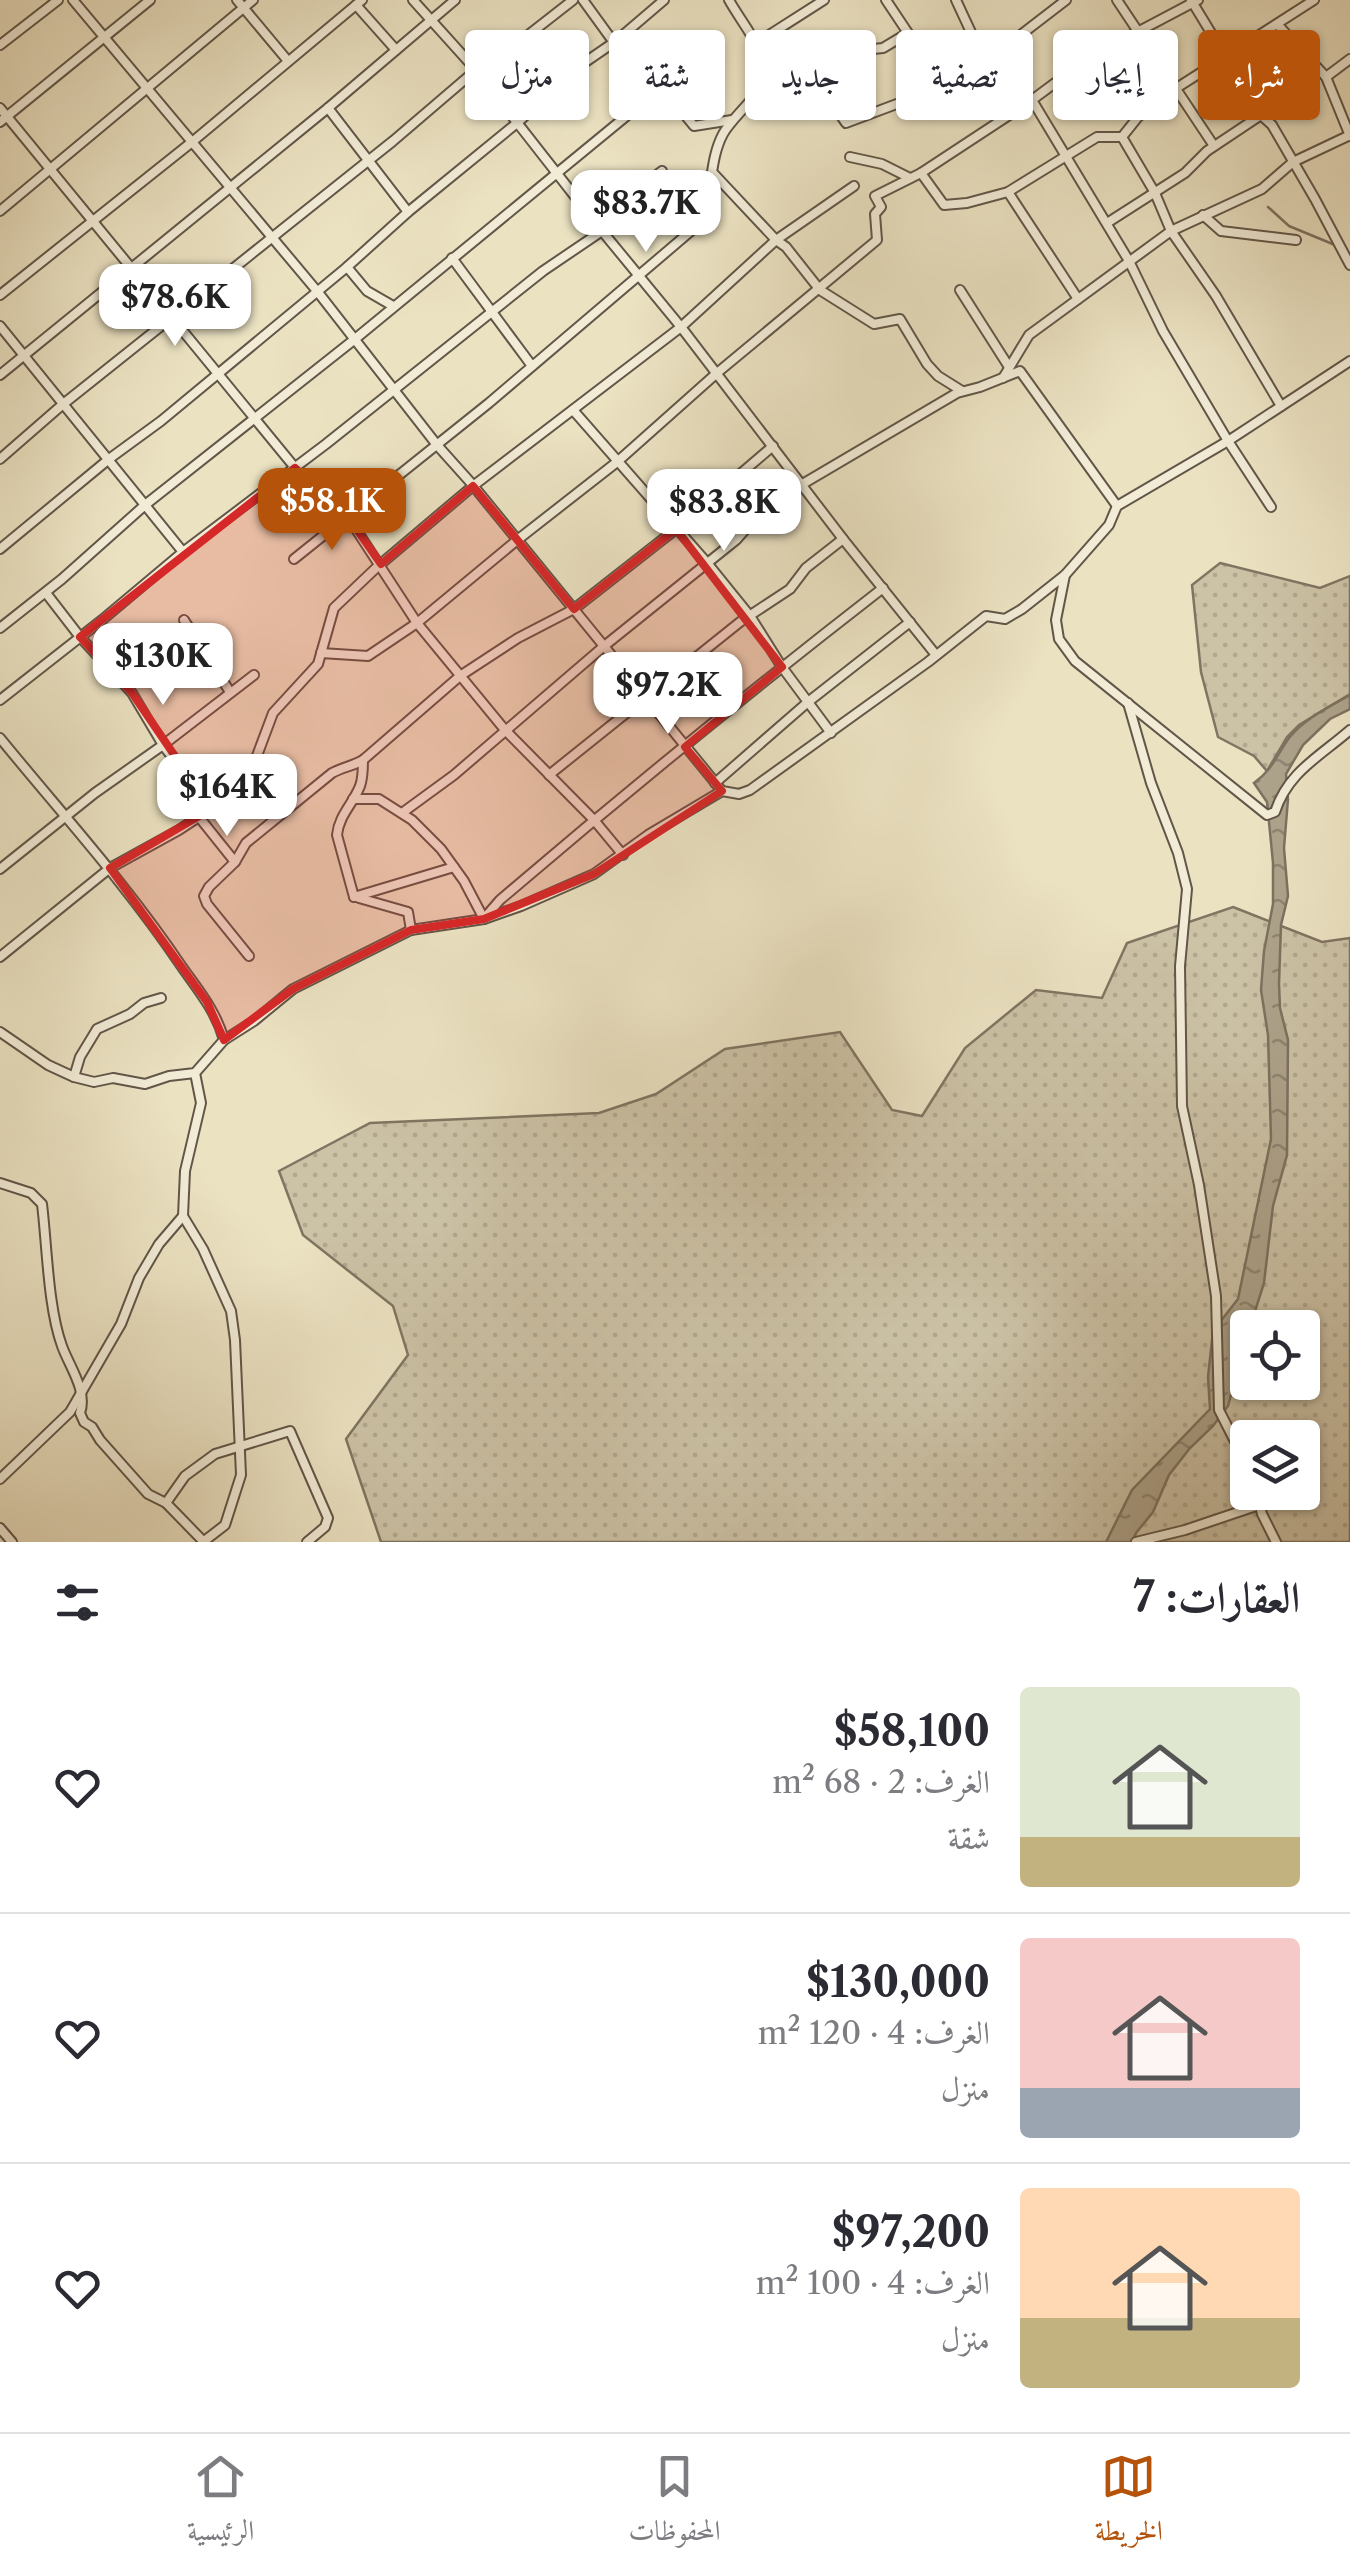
<!DOCTYPE html>
<html lang="ar">
<meta charset="utf-8">
<style>
:root{--surface:#fff;--page:#f7f7f7;--text:#2b2b33;--muted:#7c7c81;--line:#e1e1e2;--accent:#b45309}
body{margin:0;font-family:"Libre Caslon Text",Amiri,serif;background:var(--page);color:var(--text);direction:rtl;height:100vh;display:flex;flex-direction:column;font-size:38px;white-space:nowrap}
*{box-sizing:border-box;margin:0}
p{font-size:32px;color:var(--muted)}
.icon{flex:none;width:55px;height:55px;fill:none;stroke:currentColor;stroke-width:2;stroke-linecap:round;stroke-linejoin:round}
.map{position:relative;height:1542px;overflow:hidden;direction:ltr}
.details{display:flex;flex-direction:column;background:var(--surface);flex:1}
.details>*{flex:none}
.hud{position:absolute;left:30px;top:30px;width:1290px;height:90px;direction:rtl;display:flex;gap:20px}
.buttons{position:absolute;left:1230px;top:1310px;display:grid;gap:20px}
.buttons a{display:grid;place-items:center;width:90px;height:90px;border-radius:10px;background:var(--surface);box-shadow:0 2px 8px #0004;font-size:50px}
.price{position:absolute;translate:-50% -85px;padding:0 22px;border-radius:20px;background:#fff;color:#222;font-size:32px;line-height:65px;filter:drop-shadow(0 2px 5px #0008)}
.price::after{content:'';position:absolute;left:50%;top:60px;width:30px;height:22px;margin-left:-15px;background:inherit;clip-path:polygon(0 0,100% 0,50% 100%)}
.price.on{background:var(--accent);color:#fff}
ul{padding:0;list-style:none}
li{display:flex;align-items:center;gap:30px;height:250px;padding:0 50px}
li+li{border-top:2px solid var(--line)}
li span{display:grid;place-items:center;flex:none;width:280px;height:200px;border-radius:10px;color:#555}
li>.icon{margin-inline-start:auto}
span .icon{width:120px;height:120px;fill:#fffc;stroke-width:1}
li b{font-size:42px}
h2{display:flex;justify-content:space-between;align-items:center;height:120px;padding:0 50px;font-size:42px}
.pill{padding:0 35px;border-radius:10px;background:var(--surface);box-shadow:0 2px 8px #0004;font-size:35px;line-height:90px}
.pill.on{background:var(--accent);color:#fff}
.tabs{display:flex;justify-content:space-around;align-items:center;height:140px;border-top:2px solid var(--line);background:var(--surface);font-size:28px;color:var(--muted)}
.tabs a{display:grid;justify-items:center;gap:5px}
.tabs .on{color:var(--accent)}
.map>svg:first-child{display:block}
.grass{fill:url(#grass-dots);stroke:#807562;stroke-width:2.5;fill-rule:evenodd}
.water{fill:url(#water-ripples);stroke:#7d7260;stroke-width:2.5}
.lines{fill:none;stroke-linecap:round;stroke-linejoin:round}
.stream{stroke:#7d7260;stroke-width:2.5}
.minor-casing{stroke:#625648;stroke-width:12}
.minor{stroke:#f2ecd7;stroke-width:8}
.marked{fill:#d62828;fill-opacity:0.2;stroke:#d62828;stroke-width:8;stroke-linejoin:round}
</style>
<div class="map">
<svg width="1350" height="1542" viewBox="0 0 1350 1542">
<defs>
<pattern id="grass-dots" width="8" height="8" patternUnits="userSpaceOnUse" patternTransform="scale(2.5)"><rect width="8" height="8" fill="#ccc2a6"/><path d="M2 2h.1M6 6h.1" fill="none" stroke="#b0a78e" stroke-width="1.8" stroke-linecap="round"/></pattern>
<pattern id="water-ripples" width="26" height="14" patternUnits="userSpaceOnUse" patternTransform="scale(2.5)"><rect width="26" height="14" fill="#ada38b"/><path d="M2 4q2-2 4 0t4 0M15 11q2-2 4 0t4 0" fill="none" stroke="#8e8571"/></pattern>
</defs>
<rect width="100%" height="100%" fill="#ebe2c2"/>
<filter id="stains"><feTurbulence type="fractalNoise" baseFrequency=".002" numOctaves="4"/><feColorMatrix values="0 0 0 0 .2 0 0 0 0 .09 0 0 0 0 .02 0 0 0 .5 -.17"/></filter>
<radialGradient id="worn" r=".72"><stop offset=".6" stop-color="#630" stop-opacity="0"/><stop offset="1" stop-color="#630" stop-opacity=".3"/></radialGradient>
<!-- grass -->
<g class="grass">
<path d="M1220,563L1320,588L1350,576V694L1299,725L1287,737L1267,771L1254,756L1218,737L1201,672L1192,585Z"/>
<path d="M1233,907L1322,942L1350,938V1542H381L346,1439L408,1355L393,1306L303,1235L279,1171L370,1123L599,1113L656,1094L725,1049L840,1032L892,1110L922,1116L965,1048L1036,990L1102,998L1127,943ZM1248,1328H1302V1382H1248ZM1248,1438H1302V1492H1248Z"/>
</g>
<!-- water -->
<path class="water" d="M1350,695V709L1330,719L1303,745L1286,774L1288,799L1284,848L1288,896L1281,925L1279,984L1280,1008L1288,1040L1287,1155L1273,1206L1264,1283L1250,1327L1248,1328L1247,1335L1228,1406L1213,1426L1190,1448L1169,1475L1153,1512L1136,1533L1132,1542H1106L1132,1490L1210,1409L1208,1377L1213,1331L1238,1299L1271,1139L1268,1035L1261,990L1264,951L1273,904V863L1267,802L1254,783C1273,769 1276,756 1289,738C1304,719 1329,707 1350,695Z"/>
<g class="lines">
<!-- stream -->
<path class="stream" d="M1268,207L1289,226L1335,245"/>
<defs>
<g id="minor">
<path d="M73,0L317,291L437,445L471,483L722,791L739,794L750,790L928,662L986,616L1005,619L1022,609L1065,575L1109,525L1117,506L1228,441L1350,361"/>
<path d="M237,0L288,61"/>
<path d="M413,0L476,70L602,231L681,327L843,539L936,655"/>
<path d="M583,0L652,95L680,109L694,126L732,120"/>
<path d="M886,0L908,33L937,84"/>
<path d="M956,0L982,56L1032,100L1129,261L1163,331L1228,441L1271,507"/>
<path d="M1117,0L1214,146"/>
<path d="M1191,0L1261,115L1272,125L1315,199L1350,265"/>
<path d="M356,5L396,50"/>
<path d="M1278,25L1326,77L1350,136"/>
<path d="M755,44L824,0"/>
<path d="M0,45L58,0"/>
<path d="M992,65L1001,50L1066,0"/>
<path d="M1326,77L1350,59"/>
<path d="M817,81L864,50L883,48L908,33"/>
<path d="M757,92L817,81L846,123L918,96L982,56"/>
<path d="M0,108L310,486L348,517L417,623L505,730L594,820L623,855"/>
<path d="M328,108L408,212"/>
<path d="M0,122L150,0"/>
<path d="M1122,137L1155,193L1171,231L1216,296L1281,406"/>
<path d="M850,157L882,164L910,178"/>
<path d="M921,173L944,205L967,203L1008,192L1097,137H1122L1138,117L1175,89L1314,0"/>
<path d="M714,174L776,240L786,247L820,290L874,324L900,319L927,364L938,376L962,391"/>
<path d="M1008,192L1078,299"/>
<path d="M0,211L253,0"/>
<path d="M1203,215L1221,231L1296,240"/>
<path d="M595,222L662,171"/>
<path d="M1107,223L1185,173L1207,151L1261,115"/>
<path d="M452,258L532,366"/>
<path d="M347,267L367,291L393,306"/>
<path d="M960,290L1009,367"/>
<path d="M0,295L192,142L362,0"/>
<path d="M0,326L183,552"/>
<path d="M0,375L328,108L455,0"/>
<path d="M1003,378L1029,335L1171,231L1262,189L1293,162L1350,135"/>
<path d="M573,410L708,564L750,616L782,667L831,733"/>
<path d="M0,459L62,405L393,141L476,70L509,50L573,0"/>
<path d="M0,549L109,459L161,421L347,267L408,212L517,123L581,65L616,41L664,0"/>
<path d="M294,559L489,403L698,225C714,196 708,162 723,134C733,115 768,90 766,69C765,51 738,17 729,0"/>
<path d="M1065,575L1056,620L1059,639L1075,661L1267,815L1275,812C1288,772 1319,757 1350,730"/>
<path d="M46,593L80,637L132,693L163,745L211,809"/>
<path d="M184,620L230,692"/>
<path d="M0,628L62,579L145,505L355,339L652,95"/>
<path d="M321,653L368,656L417,623L516,541L617,462L717,373L877,240L875,214L881,207L875,196L921,173L1032,100L1090,57L1198,0"/>
<path d="M0,700L102,620L183,552L326,444L543,271L602,231"/>
<path d="M1128,703L1151,783L1178,853L1187,889L1180,966L1182,1106L1199,1185L1216,1296L1219,1410L1248,1467"/>
<path d="M0,738C62,814 128,886 182,967C199,991 216,1011 224,1040"/>
<path d="M549,775L740,622L790,589L806,568L843,539"/>
<path d="M715,783L808,702L910,622"/>
<path d="M353,799H379L412,820L441,849L464,881L484,919"/>
<path d="M402,813L454,775L603,647L736,540L767,505L957,393L980,387L1020,371L1117,506"/>
<path d="M199,817L235,862"/>
<path d="M0,869L95,793L163,745L254,675"/>
<path d="M354,897L337,835C339,815 353,804 360,786C363,778 363,768 363,760L460,676L518,638L574,609L676,529L773,446"/>
<path d="M354,897L454,867"/>
<path d="M359,898L408,912L411,930"/>
<path d="M487,915L500,900C625,793 753,689 883,588"/>
<path d="M249,956L207,904L204,896L209,887L235,862L246,843L332,773C343,767 353,766 363,760"/>
<path d="M0,957L110,868L179,830L211,809L235,779L255,761L273,713L318,664L334,608L376,568L473,486L681,327L776,240L854,186"/>
<path d="M0,1032L48,1065L74,1077L94,1082L113,1078L145,1084L169,1076L195,1073L224,1040L254,1021L293,989L411,930L484,919L521,906L594,874L648,835L722,791"/>
<path d="M195,1073L201,1103L185,1171L183,1216L203,1249L231,1311L235,1340L241,1475L225,1525L203,1542"/>
<path d="M74,1077L80,1057L97,1029L130,1014L144,1003L161,998"/>
<path d="M0,1183L31,1193L42,1204C47,1245 48,1308 62,1346C69,1366 88,1391 80,1413L84,1422L92,1427L100,1440L148,1494L166,1503L204,1542"/>
<path d="M0,1479L70,1412L121,1324L139,1278L159,1244L183,1216"/>
<path d="M1256,1492L1262,1514L1276,1542"/>
<path d="M166,1503L185,1476L215,1454L290,1431L328,1518L325,1527L307,1542"/>
<path d="M0,1528L12,1542"/>
<path d="M1136,1542L1185,1530L1259,1505"/>
</g>
</defs>
<!-- minor casing -->
<use href="#minor" class="minor-casing"/>
<!-- minor -->
<use href="#minor" class="minor"/>
</g>
<!-- marked area -->
<path class="marked" d="M295,468L348,517L381,564L473,486L574,609L676,529L782,667L685,747L722,791L594,874L484,919L411,930L293,989L224,1040L207,1002L110,868L211,809L132,693L80,637Z"/>
<rect width="100%" height="100%" filter="url(#stains)"/>
<rect width="100%" height="100%" fill="url(#worn)"/>
</svg>
<div class="buttons">
<a><svg class="icon" aria-label="locate" viewBox="0 0 24 24"><circle cx="12" cy="12" r="6"/><path d="M12 2v4M12 18v4M2 12h4M18 12h4"/></svg></a>
<a><svg class="icon" aria-label="layers" viewBox="0 0 24 24"><path d="M12 4l9 5-9 5-9-5zM3 14l9 5 9-5"/></svg></a>
</div>
<b class="price" style="left:646px;top:255px">$83.7K</b>
<b class="price" style="left:175px;top:349px">$78.6K</b>
<b class="price on" style="left:332px;top:553px">$58.1K</b>
<b class="price" style="left:724px;top:554px">$83.8K</b>
<b class="price" style="left:163px;top:708px">$130K</b>
<b class="price" style="left:668px;top:737px">$97.2K</b>
<b class="price" style="left:227px;top:839px">$164K</b>
<div class="hud">
<a class="pill on">شراء</a>
<a class="pill">إيجار</a>
<a class="pill">تصفية</a>
<a class="pill">جديد</a>
<a class="pill">شقة</a>
<a class="pill">منزل</a>
</div>
</div>
<section class="details">
<h2>العقارات: 7<svg class="icon" aria-label="filters" viewBox="0 0 24 24"><path d="M4 7h16M4 17h16"/><circle cx="9" cy="7" r="2"/><circle cx="15" cy="17" r="2"/></svg></h2>
<ul>
<li><span style="background:linear-gradient(#dfe7d0 75%,#c2b280 0)"><svg class="icon" aria-label="home" viewBox="0 0 24 24"><path d="M3 11l9-7 9 7M6 9v11h12V9"/></svg></span><div><b>$58,100</b><p>الغرف: 2 · 68 m²</p><p>شقة</p></div><svg class="icon" aria-label="heart" viewBox="0 0 24 24"><path d="M12 20l-8-8c-3-5 5-10 8-4 3-6 11-1 8 4z"/></svg></li>
<li><span style="background:linear-gradient(#f6c9c9 75%,#9aa5b1 0)"><svg class="icon" aria-label="home" viewBox="0 0 24 24"><path d="M3 11l9-7 9 7M6 9v11h12V9"/></svg></span><div><b>$130,000</b><p>الغرف: 4 · 120 m²</p><p>منزل</p></div><svg class="icon" aria-label="heart" viewBox="0 0 24 24"><path d="M12 20l-8-8c-3-5 5-10 8-4 3-6 11-1 8 4z"/></svg></li>
<li><span style="background:linear-gradient(#ffd9b3 65%,#c2b280 0)"><svg class="icon" aria-label="home" viewBox="0 0 24 24"><path d="M3 11l9-7 9 7M6 9v11h12V9"/></svg></span><div><b>$97,200</b><p>الغرف: 4 · 100 m²</p><p>منزل</p></div><svg class="icon" aria-label="heart" viewBox="0 0 24 24"><path d="M12 20l-8-8c-3-5 5-10 8-4 3-6 11-1 8 4z"/></svg></li>
</ul>
</section>
<nav class="tabs">
<a class="on"><svg class="icon" aria-label="map" viewBox="0 0 24 24"><path d="M3 6l6-2 6 2 6-2v14l-6 2-6-2-6 2zM9 4v14M15 6v14"/></svg>الخريطة</a>
<a><svg class="icon" aria-label="saved" viewBox="0 0 24 24"><path d="M7 4h10v16l-5-4-5 4z"/></svg>المحفوظات</a>
<a><svg class="icon" aria-label="home" viewBox="0 0 24 24"><path d="M3 11l9-7 9 7M6 9v11h12V9"/></svg>الرئيسية</a>
</nav>
